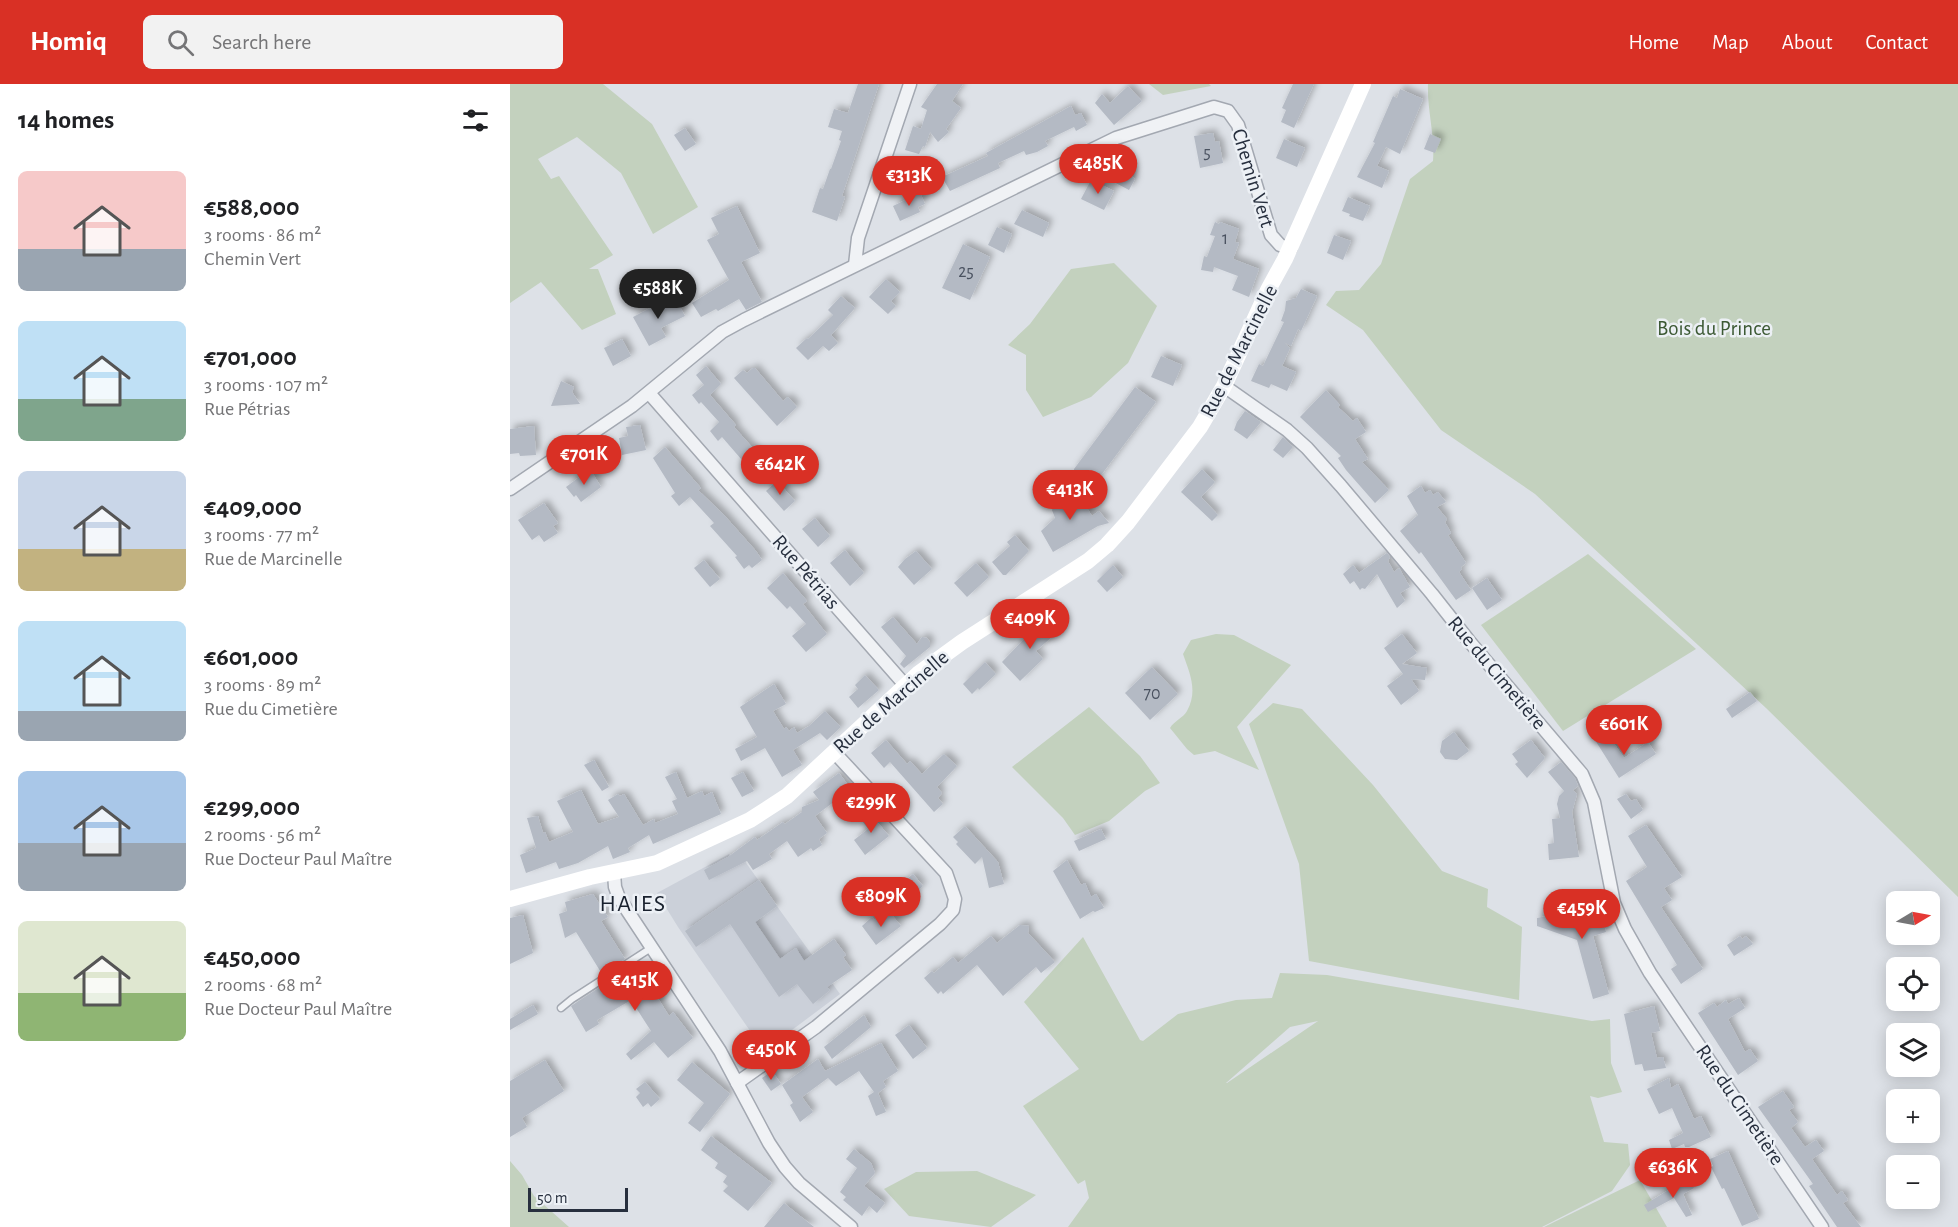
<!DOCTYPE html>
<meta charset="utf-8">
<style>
:root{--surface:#fff;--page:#f2f2f2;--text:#202124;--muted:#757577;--accent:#d93025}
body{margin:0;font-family:"Alegreya Sans",sans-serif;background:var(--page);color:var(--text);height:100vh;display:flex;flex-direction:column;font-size:22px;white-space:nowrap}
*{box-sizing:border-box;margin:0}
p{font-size:20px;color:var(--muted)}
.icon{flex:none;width:33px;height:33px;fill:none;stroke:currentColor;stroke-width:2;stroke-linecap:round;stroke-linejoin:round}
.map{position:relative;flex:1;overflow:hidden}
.drawer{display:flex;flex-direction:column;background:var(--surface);width:510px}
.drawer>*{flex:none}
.needle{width:39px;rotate:80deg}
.tools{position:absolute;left:1376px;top:807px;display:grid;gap:12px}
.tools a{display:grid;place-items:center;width:54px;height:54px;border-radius:9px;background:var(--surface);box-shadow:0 3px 15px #0003;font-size:30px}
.scale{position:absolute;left:18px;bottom:15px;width:100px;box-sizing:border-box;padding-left:6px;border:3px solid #272f3e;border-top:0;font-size:16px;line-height:21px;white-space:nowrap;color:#272f3e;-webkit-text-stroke:4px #ecf0f5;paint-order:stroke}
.price{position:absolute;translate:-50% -51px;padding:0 14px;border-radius:21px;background:var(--accent);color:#fff;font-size:20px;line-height:39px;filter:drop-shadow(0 2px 3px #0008)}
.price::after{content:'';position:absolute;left:50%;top:36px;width:18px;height:14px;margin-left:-9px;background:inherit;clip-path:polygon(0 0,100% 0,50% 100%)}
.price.active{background:#222;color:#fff}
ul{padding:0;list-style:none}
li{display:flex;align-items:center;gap:18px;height:150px;padding:0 18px}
li span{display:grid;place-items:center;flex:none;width:168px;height:120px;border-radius:9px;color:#555}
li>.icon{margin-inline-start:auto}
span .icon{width:72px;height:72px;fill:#fffc;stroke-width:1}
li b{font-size:26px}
h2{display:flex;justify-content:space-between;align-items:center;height:72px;padding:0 18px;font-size:26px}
header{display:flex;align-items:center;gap:36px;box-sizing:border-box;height:84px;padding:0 30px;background:var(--accent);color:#fff}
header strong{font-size:28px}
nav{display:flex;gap:33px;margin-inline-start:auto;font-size:21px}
.search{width:420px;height:54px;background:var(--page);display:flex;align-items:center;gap:15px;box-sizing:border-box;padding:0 21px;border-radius:9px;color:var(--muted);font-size:22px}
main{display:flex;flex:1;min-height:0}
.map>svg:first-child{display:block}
.built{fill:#cbd0d9}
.green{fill:#c3d1be;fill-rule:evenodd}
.building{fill:#b4bac4;filter:url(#shadow)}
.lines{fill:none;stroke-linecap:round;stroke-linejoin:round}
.lane-casing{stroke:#a3a8b1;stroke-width:9}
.street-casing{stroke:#a3a8b1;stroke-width:15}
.lane{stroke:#f0f2f5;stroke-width:6}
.street{stroke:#f0f2f5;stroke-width:12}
.secondary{stroke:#fff;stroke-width:16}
.labels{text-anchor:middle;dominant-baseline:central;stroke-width:5;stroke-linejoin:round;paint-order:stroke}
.number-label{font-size:18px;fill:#4a5260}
.street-label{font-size:21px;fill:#272f3e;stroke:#ecf0f5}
.park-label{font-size:21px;fill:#3c5934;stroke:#ecf0f5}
.quarter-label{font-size:24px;letter-spacing:1.5px;fill:#19212e;stroke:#ecf0f5}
</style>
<header>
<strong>Homiq</strong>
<div class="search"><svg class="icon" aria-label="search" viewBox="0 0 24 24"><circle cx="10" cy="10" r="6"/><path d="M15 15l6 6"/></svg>Search here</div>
<nav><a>Home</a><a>Map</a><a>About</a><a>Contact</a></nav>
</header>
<main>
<section class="drawer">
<h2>14 homes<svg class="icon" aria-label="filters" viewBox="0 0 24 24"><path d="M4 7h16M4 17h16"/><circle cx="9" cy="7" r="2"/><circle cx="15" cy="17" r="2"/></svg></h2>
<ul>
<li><span style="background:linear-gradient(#f6c9c9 65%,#9aa5b1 0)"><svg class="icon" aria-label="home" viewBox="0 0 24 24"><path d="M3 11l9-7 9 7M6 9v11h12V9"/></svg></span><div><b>€588,000</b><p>3 rooms · 86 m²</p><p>Chemin Vert</p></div></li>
<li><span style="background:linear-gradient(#bfe0f5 65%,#7fa58c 0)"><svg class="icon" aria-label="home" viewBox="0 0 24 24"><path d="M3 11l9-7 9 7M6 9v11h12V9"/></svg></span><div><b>€701,000</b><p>3 rooms · 107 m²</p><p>Rue Pétrias</p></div></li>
<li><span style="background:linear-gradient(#c9d6e8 65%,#c2b280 0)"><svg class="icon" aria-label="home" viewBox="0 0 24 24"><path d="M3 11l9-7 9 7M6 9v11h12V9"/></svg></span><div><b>€409,000</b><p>3 rooms · 77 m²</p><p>Rue de Marcinelle</p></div></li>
<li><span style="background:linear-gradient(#bfe0f5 75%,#9aa5b1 0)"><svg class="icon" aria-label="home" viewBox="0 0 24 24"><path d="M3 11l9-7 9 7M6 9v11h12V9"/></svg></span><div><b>€601,000</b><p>3 rooms · 89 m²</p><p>Rue du Cimetière</p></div></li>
<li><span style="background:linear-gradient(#a9c7e8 60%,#9aa5b1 0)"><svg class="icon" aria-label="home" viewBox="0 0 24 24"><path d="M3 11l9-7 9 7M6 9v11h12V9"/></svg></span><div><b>€299,000</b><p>2 rooms · 56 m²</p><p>Rue Docteur Paul Maître</p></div></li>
<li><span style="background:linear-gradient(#dfe7d0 60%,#8fb573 0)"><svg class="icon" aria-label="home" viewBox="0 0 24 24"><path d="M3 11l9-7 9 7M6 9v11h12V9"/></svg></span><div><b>€450,000</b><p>2 rooms · 68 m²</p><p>Rue Docteur Paul Maître</p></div></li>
</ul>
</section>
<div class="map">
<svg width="1448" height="1143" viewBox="0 0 1448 1143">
<defs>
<filter id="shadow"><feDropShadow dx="4" dy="-4" stdDeviation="3" flood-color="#0004"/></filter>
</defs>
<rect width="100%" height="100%" fill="#dde1e7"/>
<!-- built -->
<path class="built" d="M219,770L225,781L234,776L330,910L254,967L168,843L147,809Z"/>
<!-- green -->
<g class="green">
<path d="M0,0H93L142,40L188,123L143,150L111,89L67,53L28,75L41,95L49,92L103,171L79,185H88L106,230L72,246L31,198L0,219Z"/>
<path d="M639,0H699L701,2L653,11Z"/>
<path d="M918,0H1448V813L1256,624L1025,410L931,346L853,246L816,221L826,207L849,206L871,180L900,95L923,77C925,51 917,26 918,0Z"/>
<path d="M604,179L647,222L618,279L581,313L533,333L516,306V271L498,261L520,240L561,185Z"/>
<path d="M1078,470L1186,565L1053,647L971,541Z"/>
<path d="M706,550L724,551L781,581L727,643L749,686L705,667L684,671L677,665L660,644C664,637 673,634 677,627C688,607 680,590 673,570L681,556Z"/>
<path d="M763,619L792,625L863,701L932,787L978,805L977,823L1012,843L1009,916L799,877L789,780L739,640Z"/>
<path d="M579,623L630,672L650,699L635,707L599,737L565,751L553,734L502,683Z"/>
<path d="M573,853L630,956L633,957L668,930L726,916L762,914L770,889L817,891L1082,937L1100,935L1101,979L1112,1008L1088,1014L1080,1012L1094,1058L1118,1060L1120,1081L1102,1107L1032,1143H558L579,1114L575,1096L568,1100L513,1022L569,985L514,918ZM808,937L717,999H716L780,943Z"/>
<path d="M0,1077L12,1091L24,1112L59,1143H0Z"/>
<path d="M467,1087L526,1111L481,1143L399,1132L374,1105L406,1088Z"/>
<path d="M1130,1096L1157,1143H1034Z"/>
</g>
<!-- building -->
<g class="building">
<path d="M348,0H369L332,112L335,113L327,137L302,128L310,104L313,105L320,85H321L331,57L329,56L332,47L318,43L324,25L338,29Z"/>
<path d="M427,0H453L442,17L451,24L436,45L439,48L428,58L420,48L415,63L413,62L409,70L395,66L403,42L411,45L417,26L411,23Z"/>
<path d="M783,0H804L784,44L771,38L776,26L772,24Z"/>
<path d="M618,2L632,17L604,41L585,19L592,10L600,19Z"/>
<path d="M890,5L913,15L890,70L876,63L867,82L879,87L872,104L847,93L865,59L863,58L883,12L887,14Z"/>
<path d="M561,22L565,31L571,29L577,41L566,47L564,43L535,57L538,62L527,68L516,71L514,67L488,79L490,84L440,107L432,93L478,72L476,69Z"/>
<path d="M175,44L186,60L175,67L164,51Z"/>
<path d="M703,49L705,58L709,57L713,79L690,84L684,52Z"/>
<path d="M920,50L931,55L925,69L914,65Z"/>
<path d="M774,55L795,64L787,83L766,74Z"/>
<path d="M609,80L624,88L621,92L625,95L619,106L600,96Z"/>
<path d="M581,96L604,107L594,126L571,115Z"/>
<path d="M410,109L415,120L408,123L410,128L390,137L383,122Z"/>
<path d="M838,113L860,122L853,137L839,132L840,130L832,127Z"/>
<path d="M227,122L250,169L231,178L252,218L236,226L229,215L208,227L206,225L191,233L182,219L219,196L197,156L209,150L201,134Z"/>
<path d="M512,126L539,139L533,153L504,140Z"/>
<path d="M705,138L709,140L710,138L729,145L725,158L729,159L723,175L749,185L739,213L722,206L728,192L704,183L703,188L691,186L694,172L697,173L705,152L700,151Z"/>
<path d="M487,143L502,150L494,169L478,161Z"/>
<path d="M824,151L841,157L833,176L817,169Z"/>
<path d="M453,160L480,173L460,216L432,204Z"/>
<path d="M376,195L390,208L381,217L386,222L378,230L359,213Z"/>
<path d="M791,205L807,212L791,247L788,245L781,262L774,258L780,264L772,282L786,288L777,307L761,300L759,304L741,297L749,280L753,282L774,238L771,237L775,226L776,217L786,214Z"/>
<path d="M164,212L175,232L151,244L156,253L139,262L123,233Z"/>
<path d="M331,212L345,224L321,251L328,259L319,267L313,262L298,276L286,264L297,254L298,255L323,231L318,226Z"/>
<path d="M112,255L121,272L103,282L94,264Z"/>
<path d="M651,272L672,281L663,302L641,293Z"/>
<path d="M196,282L211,300L200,311L226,341L224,343L250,372L238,383L212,353L208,357L200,347L209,338L191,318L189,320L182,311L194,301L186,291Z"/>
<path d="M243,284H245L273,317L278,313L287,323L267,342L224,294L233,286L237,289Z"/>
<path d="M51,297L64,303L62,308L70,320L41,322Z"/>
<path d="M625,303L646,318L583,402L564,389V385Z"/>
<path d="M816,306L830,321L828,323L843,337L847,334L856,348L845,355L858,375L852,378L879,406L865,419L836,386L828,374L831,372L790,333Z"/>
<path d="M735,327L751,338L737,355L724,346L727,338Z"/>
<path d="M130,341L136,366L112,371L109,354L118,352L116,343Z"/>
<path d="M24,342L26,371L10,372L9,369L0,370V345Z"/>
<path d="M773,353L783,363L773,374L763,366Z"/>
<path d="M155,363L191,404L188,406L214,431L246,467L252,476L242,484L239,481L234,485L225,473L227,472L200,442L204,439L180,413L169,422L161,412L165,409L143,374Z"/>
<path d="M80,385L91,403L71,418L66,411L64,413L56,403Z"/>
<path d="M692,385L705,398L691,413L708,431L702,437L671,408Z"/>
<path d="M267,397L285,417L274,427L256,407Z"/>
<path d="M911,402L915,409L920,406L923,411L928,408L936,418L927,423L937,435L935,438L941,449L938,451L956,479L951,483L952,485L949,488L961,506L946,516L911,468L909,470L890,447L908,431L897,412Z"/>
<path d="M564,404L582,432L589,427L599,439L588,442L543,468L531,447L545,434L542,426L548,414Z"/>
<path d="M34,419L48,439L43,442L48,449L34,458L29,451L22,456L8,436Z"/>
<path d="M305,434L320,452L308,463L292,445Z"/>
<path d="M505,451L519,467L496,491H493L482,478L500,462L497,458Z"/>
<path d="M335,466L354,489L340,502L320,479Z"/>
<path d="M406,467L422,485L404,501L388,483L395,475Z"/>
<path d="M877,469L880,473L878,477L884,488L889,484L900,503L890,509L895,517L887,524L867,490L855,505L852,504L850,506L844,497L840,500L833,490L843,481L849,489Z"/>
<path d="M194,476L210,495L200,503L184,484Z"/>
<path d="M466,479L479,493L457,513L444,499Z"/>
<path d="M603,481L613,493L597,508L587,497Z"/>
<path d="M273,489L297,517L293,520L317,550L296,568L282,552L296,540L280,522L277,525L257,504Z"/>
<path d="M977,494L992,516L977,526L962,504Z"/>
<path d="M383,533L407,560L412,553L417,554L420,558V563L394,584L390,580L396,572L371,543Z"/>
<path d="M542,533L552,544L526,567L533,575L510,597L492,578L514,555L516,557Z"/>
<path d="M892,550L907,569L892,580L917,584L915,596L901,595L909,607L891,621L877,602L893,590L874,564Z"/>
<path d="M475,578L486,590L469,606L468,604L462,610L453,600Z"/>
<path d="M642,583L668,610L640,636L615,609Z"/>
<path d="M355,591L369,606L348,624L339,613L348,605L345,601Z"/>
<path d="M264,600L276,620L263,627L274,645L276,643L279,647L284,643L287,649L299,642L315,627L331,643L317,656L310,649L283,666L292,681L272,693L255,664L231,677L225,665L247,653L230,623Z"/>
<path d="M1240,608L1247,617L1222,634L1216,625Z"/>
<path d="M944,648L959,667L947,676L935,675L930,668L932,657Z"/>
<path d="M1096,648L1114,674L1138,658L1146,670L1109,694L1085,656Z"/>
<path d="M376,656L397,680L400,677L412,690L434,670L447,682L427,703L432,709L428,714L433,720L424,728L380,678L374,684L361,669Z"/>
<path d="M1021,656L1035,674L1017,694L1005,680L1008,678L1002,670Z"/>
<path d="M84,676L99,703L92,707L74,681Z"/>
<path d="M1051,678L1065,694L1068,702L1063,706L1067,710L1062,728L1069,773L1039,776L1038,760L1044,759L1042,735L1050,734L1047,720L1049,712L1054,707L1038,688Z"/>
<path d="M166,688L177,714L192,707L194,712L202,708L211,730L143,760L139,751L118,764L120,768L103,775L98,762L68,779L49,785L46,778L16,789L10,771L26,764L17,734L28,732L33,749L35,748L39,758L63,748L47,717L71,706L88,740L109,733L98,716L108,710L110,712L114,710L133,741L144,735L145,739L168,730L162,717L167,715L155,693Z"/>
<path d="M233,688L244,707L232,713L221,694Z"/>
<path d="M329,689L341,705L305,732L317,749L309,755L312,761L303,767L301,764L288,773L277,757L259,770L262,775L243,786L237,777L199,796L194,786L218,773L245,753L247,756L273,738L275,740L292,728V723L309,716L303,708Z"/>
<path d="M1116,710L1121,717L1126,715L1133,726L1121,735L1107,715Z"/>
<path d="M358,727L379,752L355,771L344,756L358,745L350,734Z"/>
<path d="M1136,741L1172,793L1154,804L1162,816L1151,823L1193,885L1171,900L1161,885L1167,881L1116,797L1137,783L1118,752Z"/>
<path d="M455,742L488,778L494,800L479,804L472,773L465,780L446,760L448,758L443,753Z"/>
<path d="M591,745L596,755L569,767L564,757Z"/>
<path d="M557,776L571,801L575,799L581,813L586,810L594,824L585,828L583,827L570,835L543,787Z"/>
<path d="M403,790L413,802L401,813L390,801Z"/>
<path d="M249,796L267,822L245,838L270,875L286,864L294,877L324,855L336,871L333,873L342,886L317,903L320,906L303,920L287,900L269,913L220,840L186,863L175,847Z"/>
<path d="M83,810L98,833L91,837L115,875L92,890L66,848L55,854L49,830L57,827L55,818Z"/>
<path d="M1087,817L1096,848L1083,852L1099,910L1083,915L1067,856L1027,842V834L1057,828Z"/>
<path d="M371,830L375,835L381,830L391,842L366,861L352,842L362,833L364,836Z"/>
<path d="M13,831L23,869L0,880V834Z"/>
<path d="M510,841L519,842L518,849L545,878L531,889L526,883L493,912L467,881L433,910L431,907L428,910L414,894L422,887L424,889L443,873L448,879L481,852L487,859Z"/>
<path d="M1230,852L1232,855L1236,852L1243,860L1224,872L1217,861Z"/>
<path d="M121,883L125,891L131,887L159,932L163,928L183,954L158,974L144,958L121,976L116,970L141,947L121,916L87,936L89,940L76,948L61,922Z"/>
<path d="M1229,914L1235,924L1218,935L1235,968L1240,965L1248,977L1228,991L1188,929L1204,919L1207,923L1216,916L1218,920Z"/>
<path d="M23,921L28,930L0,946V935Z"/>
<path d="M1144,922L1150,947L1141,949L1147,974L1153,973L1156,984L1134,987L1132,980L1125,981L1114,930Z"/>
<path d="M354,931L361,943L322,975L314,963Z"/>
<path d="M399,941L417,964L403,975L385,951Z"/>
<path d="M371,959L388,987L373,997L376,1003L368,1009L376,1028L366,1032L358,1012L364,1008L349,987L326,1002L318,994L292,1013L303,1028L290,1038L280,1021L283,1019L272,1001L308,975L315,987Z"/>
<path d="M35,976L54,1007L12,1034L17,1043L0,1053V997Z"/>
<path d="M182,978L220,1010L190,1048L178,1039L194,1019L167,996Z"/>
<path d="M262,987L271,1000L261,1007L252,994Z"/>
<path d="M1159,994L1161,1004L1168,1000L1184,1035L1191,1032L1201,1053L1179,1063H1175L1174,1060L1162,1065L1159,1056L1173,1049L1162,1024L1149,1030L1137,1005Z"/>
<path d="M135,998L150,1015L141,1023L138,1019L133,1023L126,1013L130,1009L126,1005Z"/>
<path d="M1273,1007L1284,1023L1279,1026L1288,1038L1281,1044L1295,1063L1306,1056L1314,1067L1302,1075L1327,1111L1332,1107L1338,1116L1333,1119L1351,1143H1327L1299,1102L1303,1100L1248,1023Z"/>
<path d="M201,1052L262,1099L238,1127L213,1107L218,1102L213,1098L217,1092L205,1084L208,1079L191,1066Z"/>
<path d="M344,1065L361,1079L365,1089L354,1102L375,1119L367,1129L359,1122L352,1132L333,1116L336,1113L330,1108L347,1084L336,1075Z"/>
<path d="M1218,1067L1249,1135L1232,1142L1214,1104L1212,1105L1201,1083L1203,1082L1200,1075Z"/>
<path d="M1181,1098L1184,1104L1173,1110L1182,1131L1176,1133L1164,1114L1138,1128L1134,1121L1157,1107Z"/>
<path d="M274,1119L280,1124L304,1143H254Z"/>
</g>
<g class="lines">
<defs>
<path id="lane" d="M51,924L62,915L141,864"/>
<g id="street">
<path d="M345,181L348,154L400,0"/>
<path d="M714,302L777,346L797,364L831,402L922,510L959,557L1072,690L1084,718L1104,819L1115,845L1140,889L1312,1143"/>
<path d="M139,309L395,601"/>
<path d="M0,405L122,322L212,248L234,236L606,54L704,23L718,27L728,41L761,151L770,161L780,165"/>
<path d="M104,789L105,803L109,814L210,967L259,1059L275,1083L289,1099L341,1143"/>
<path d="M227,999L306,943L430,840L443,826L445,815L436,789L324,668"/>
</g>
</defs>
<!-- lane casing -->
<use href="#lane" class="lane-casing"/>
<!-- street casing -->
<use href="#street" class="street-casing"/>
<!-- lane -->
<use href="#lane" class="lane"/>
<!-- street -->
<use href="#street" class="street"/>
<!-- secondary -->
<path class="secondary" d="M0,815L80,793L147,779L240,736L277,712L408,590L452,558L578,477L597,461L618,438L690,343L714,302L758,206L775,175L853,0"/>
</g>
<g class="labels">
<!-- number labels -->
<g class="number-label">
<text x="697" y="69">5</text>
<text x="715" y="155">1</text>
<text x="456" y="188">25</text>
<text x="642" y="610">70</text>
</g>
<!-- street labels -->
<g class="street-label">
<text transform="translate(743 94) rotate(73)">Chemin Vert</text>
<text transform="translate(729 267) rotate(-63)">Rue de Marcinelle</text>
<text transform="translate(296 488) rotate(49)">Rue Pétrias</text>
<text transform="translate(987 589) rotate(50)">Rue du Cimetière</text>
<text transform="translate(381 618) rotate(-41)">Rue de Marcinelle</text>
<text transform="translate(1230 1021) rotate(56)">Rue du Cimetière</text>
</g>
<!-- park labels -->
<g class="park-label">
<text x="1204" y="244">Bois du Prince</text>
</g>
<!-- quarter labels -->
<g class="quarter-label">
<text x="123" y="820">HAIES</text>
</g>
</g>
</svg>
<div class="tools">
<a><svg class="needle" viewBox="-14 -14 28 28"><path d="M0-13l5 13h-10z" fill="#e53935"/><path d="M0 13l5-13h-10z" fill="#757577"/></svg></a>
<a><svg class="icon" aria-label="locate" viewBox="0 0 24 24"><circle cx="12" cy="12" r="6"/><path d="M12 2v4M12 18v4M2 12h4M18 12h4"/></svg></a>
<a><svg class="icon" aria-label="layers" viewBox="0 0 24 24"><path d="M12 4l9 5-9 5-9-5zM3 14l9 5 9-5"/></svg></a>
<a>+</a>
<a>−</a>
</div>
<div class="scale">50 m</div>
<b class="price" style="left:588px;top:111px">€485K</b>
<b class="price" style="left:399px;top:123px">€313K</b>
<b class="price active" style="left:148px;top:236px">€588K</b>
<b class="price" style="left:74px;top:402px">€701K</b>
<b class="price" style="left:270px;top:412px">€642K</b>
<b class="price" style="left:560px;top:437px">€413K</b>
<b class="price" style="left:520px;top:566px">€409K</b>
<b class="price" style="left:1114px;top:672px">€601K</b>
<b class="price" style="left:361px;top:750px">€299K</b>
<b class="price" style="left:371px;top:844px">€809K</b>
<b class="price" style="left:1072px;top:856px">€459K</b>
<b class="price" style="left:125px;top:928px">€415K</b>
<b class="price" style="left:261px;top:997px">€450K</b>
<b class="price" style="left:1163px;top:1115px">€636K</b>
</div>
</main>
